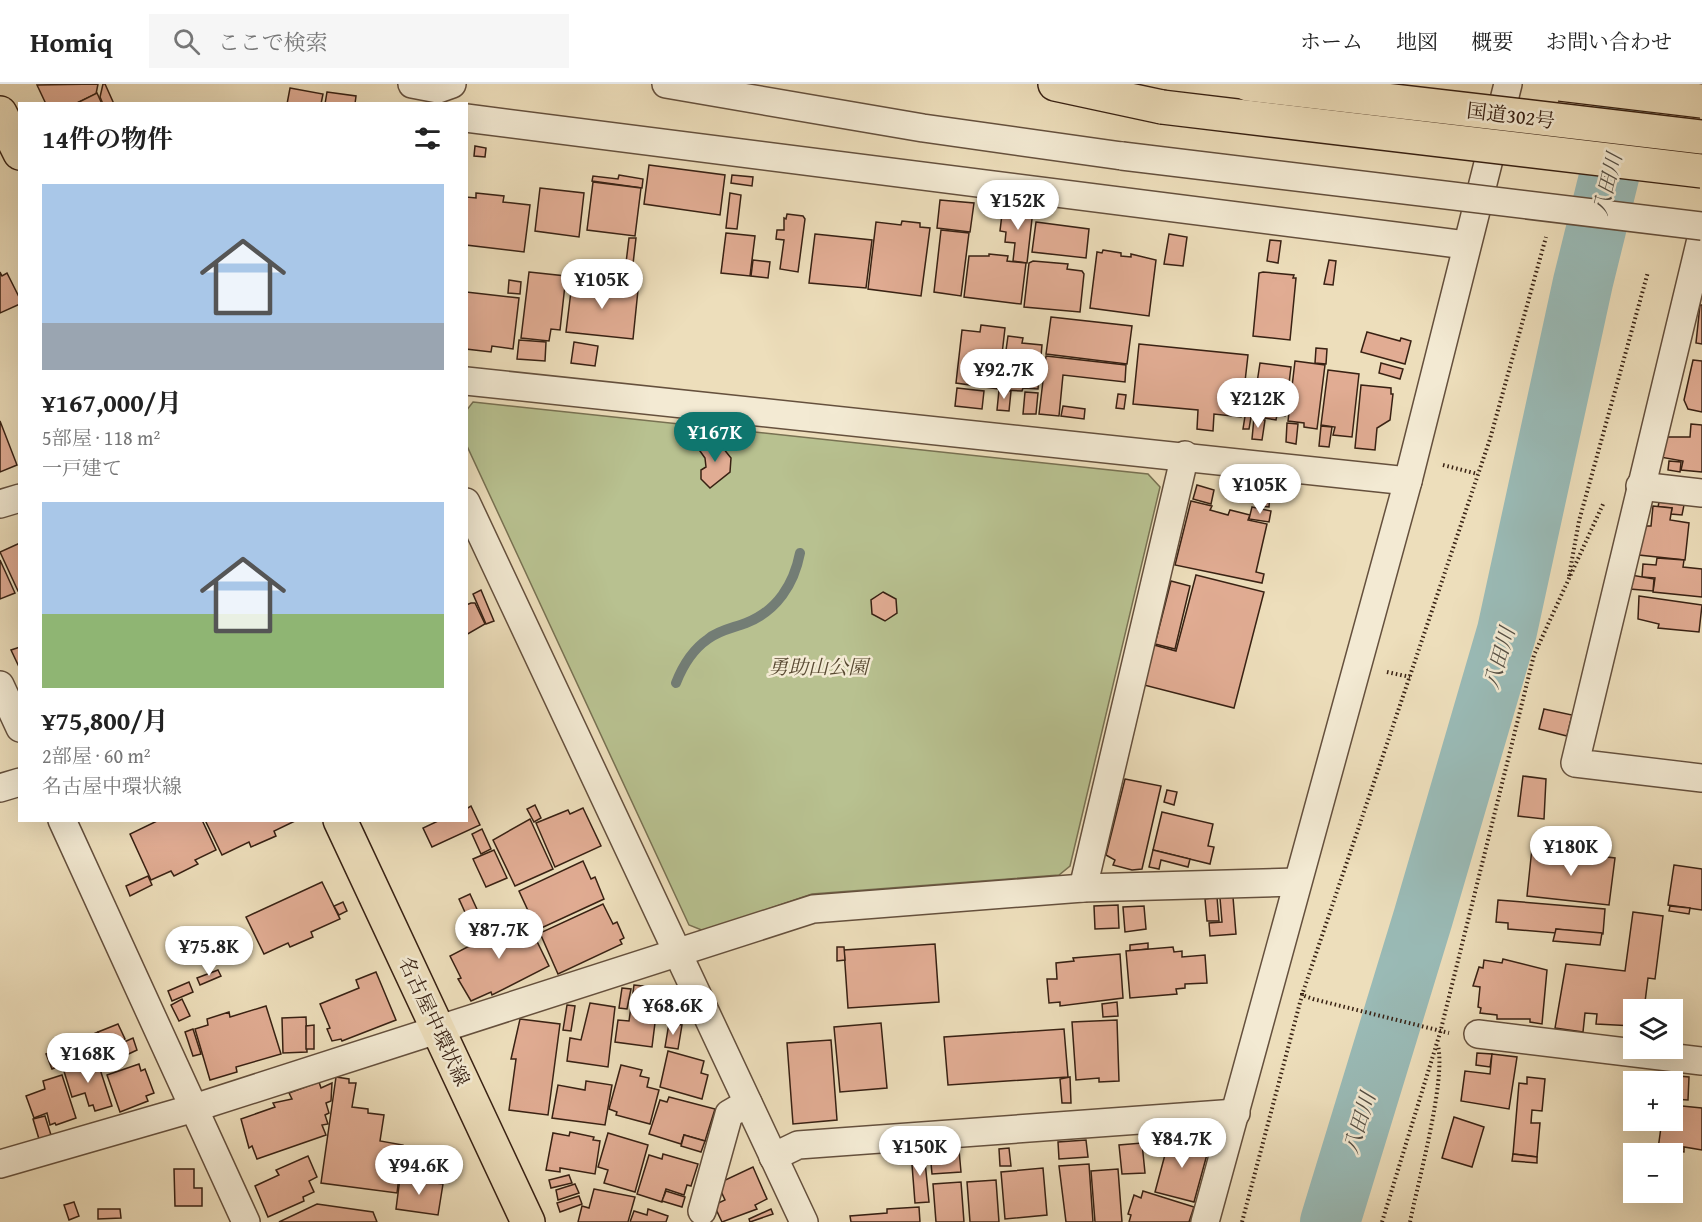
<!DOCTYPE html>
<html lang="ja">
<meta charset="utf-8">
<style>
:root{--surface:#fff;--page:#f6f6f6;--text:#222;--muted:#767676;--line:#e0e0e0;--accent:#0f766e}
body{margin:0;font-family:"Gentium Book Plus","Noto Serif JP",serif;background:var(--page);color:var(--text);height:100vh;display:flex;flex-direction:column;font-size:22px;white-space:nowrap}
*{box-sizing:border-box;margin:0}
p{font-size:20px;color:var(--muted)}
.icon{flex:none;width:33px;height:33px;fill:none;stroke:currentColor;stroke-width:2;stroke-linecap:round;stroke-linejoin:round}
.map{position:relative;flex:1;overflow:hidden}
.drawer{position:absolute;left:18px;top:18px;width:450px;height:720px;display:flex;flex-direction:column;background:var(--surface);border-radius:0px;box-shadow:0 6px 24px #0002}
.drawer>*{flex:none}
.buttons{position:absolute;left:1623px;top:915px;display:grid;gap:12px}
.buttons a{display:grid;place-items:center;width:60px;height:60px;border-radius:0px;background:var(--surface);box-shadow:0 6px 24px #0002;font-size:30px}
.price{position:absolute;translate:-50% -51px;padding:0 14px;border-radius:21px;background:#fff;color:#222;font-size:20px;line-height:39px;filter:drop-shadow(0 2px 3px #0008)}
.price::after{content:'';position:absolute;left:50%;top:36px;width:18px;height:14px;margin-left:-9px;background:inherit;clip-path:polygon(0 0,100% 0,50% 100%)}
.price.active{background:var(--accent);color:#fff}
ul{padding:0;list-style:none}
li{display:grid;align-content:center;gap:12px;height:318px;padding:0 24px}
li span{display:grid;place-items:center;height:186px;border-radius:0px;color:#555}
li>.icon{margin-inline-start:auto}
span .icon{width:108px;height:108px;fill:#fffc;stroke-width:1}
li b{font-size:26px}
h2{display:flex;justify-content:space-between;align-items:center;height:72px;padding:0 24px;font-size:26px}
header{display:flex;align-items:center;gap:36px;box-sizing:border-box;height:84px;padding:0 30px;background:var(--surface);border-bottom:2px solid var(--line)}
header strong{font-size:28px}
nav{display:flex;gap:33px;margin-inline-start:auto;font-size:21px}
.search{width:420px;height:54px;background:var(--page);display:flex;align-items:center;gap:15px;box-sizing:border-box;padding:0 21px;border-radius:0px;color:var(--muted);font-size:22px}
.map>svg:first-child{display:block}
.green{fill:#b8c190;stroke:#787152;stroke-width:1.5}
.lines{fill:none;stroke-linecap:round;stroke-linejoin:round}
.stream{stroke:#737d75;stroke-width:10}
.river{stroke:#9abbb7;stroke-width:60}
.building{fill:#e1ac93;stroke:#382113;stroke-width:1.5}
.street-casing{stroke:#65503d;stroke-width:30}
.primary-casing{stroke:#382113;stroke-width:36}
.highway-casing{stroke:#382113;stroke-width:36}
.path{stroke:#382113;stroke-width:4;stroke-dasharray:1.5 3;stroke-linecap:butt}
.street{stroke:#f3ead3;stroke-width:27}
.primary{stroke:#eddebb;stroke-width:33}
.highway{stroke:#eddebb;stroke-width:33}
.street-bridge-casing{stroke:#65503d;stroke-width:30;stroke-linecap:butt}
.highway-bridge-casing{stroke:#382113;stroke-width:36;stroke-linecap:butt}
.street-bridge{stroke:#f3ead3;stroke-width:27}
.highway-bridge{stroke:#eddebb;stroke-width:33}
.labels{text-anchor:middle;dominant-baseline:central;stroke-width:5;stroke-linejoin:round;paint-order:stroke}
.street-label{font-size:20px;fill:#382113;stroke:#f3ead3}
.park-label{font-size:20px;font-style:italic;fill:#584932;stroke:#f3ead3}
.water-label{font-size:21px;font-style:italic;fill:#554f44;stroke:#f3ead3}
</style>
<header>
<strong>Homiq</strong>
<div class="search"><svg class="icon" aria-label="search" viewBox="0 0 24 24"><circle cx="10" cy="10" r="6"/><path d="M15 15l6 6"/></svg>ここで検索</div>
<nav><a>ホーム</a><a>地図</a><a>概要</a><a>お問い合わせ</a></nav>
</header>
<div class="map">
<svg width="1702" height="1138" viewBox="0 0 1702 1138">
<rect width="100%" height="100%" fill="#eddebb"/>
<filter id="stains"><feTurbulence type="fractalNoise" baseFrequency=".00333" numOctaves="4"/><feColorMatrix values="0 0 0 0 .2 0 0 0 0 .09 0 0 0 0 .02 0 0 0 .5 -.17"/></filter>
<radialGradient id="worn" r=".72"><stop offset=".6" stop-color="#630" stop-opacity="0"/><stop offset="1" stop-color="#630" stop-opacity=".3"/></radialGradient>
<!-- green -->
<path class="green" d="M473,318L1148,390L1160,403L1070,782L1059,791L812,810L704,847L689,841L467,362L466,327Z"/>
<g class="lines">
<!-- stream -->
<path class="stream" d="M676,599C683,581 692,566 708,555C719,546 733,544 746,539C777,527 794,500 800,469"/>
<!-- river -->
<path class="river" d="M1330,1138L1423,834L1507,547L1583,198L1632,0"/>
</g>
<!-- building -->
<g class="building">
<path d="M98,0L96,10L75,20H46L37,1Z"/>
<path d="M103,0H105L114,20H103L100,13Z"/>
<path d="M290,4L323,10L321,20H287Z"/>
<path d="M327,8L356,12L355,20H325Z"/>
<path d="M97,9L102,20H75Z"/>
<path d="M475,62L486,64L485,73L474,72Z"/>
<path d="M649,81L725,91L720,131L644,120Z"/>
<path d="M619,91L643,95L642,104L592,97L593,92L618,95Z"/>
<path d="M732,91L753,93L752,102L731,99Z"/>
<path d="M593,98L641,104L635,152L587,146Z"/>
<path d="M540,104L584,109L579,153L535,147Z"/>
<path d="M476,109L504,112L503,118L530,121L524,168L466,161V113L476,114Z"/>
<path d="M730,109L741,111L737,145L726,144Z"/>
<path d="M940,116L974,119L970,148L937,144Z"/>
<path d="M1003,122L1033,126L1027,179L1013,177L1015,159L1005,158L1006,148L1000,147Z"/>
<path d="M787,130L803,132L805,135L798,188L780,185L784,156L776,155L777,146H784V134L786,135Z"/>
<path d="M902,137L920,139V143L930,144L921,212L868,205L876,138L901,141Z"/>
<path d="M1036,138L1089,145L1086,174L1032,168Z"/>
<path d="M941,146L969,149L961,212L934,208Z"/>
<path d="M726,149L755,152L750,192L721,189Z"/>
<path d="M815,150L872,156L866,204L809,199Z"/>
<path d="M1169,150L1187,153L1183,182L1164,180Z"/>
<path d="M629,154H636L633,180L626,179Z"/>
<path d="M1270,156L1281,157L1278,179L1267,177Z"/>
<path d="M1103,166L1121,169V172L1131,173V170L1156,176L1149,232L1090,224L1097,168L1102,169Z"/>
<path d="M989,170L1008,172L1007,177L1026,179L1021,220L964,213L969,172H989Z"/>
<path d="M753,176L770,178L768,194L751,192Z"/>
<path d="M1329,176L1336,177L1333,201L1324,200Z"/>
<path d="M1033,177L1068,180L1067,185L1082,187L1084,190L1080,228L1024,223L1029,179Z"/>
<path d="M0,188L2,192L7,189L20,215V220L0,229Z"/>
<path d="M529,188L566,192L560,246L551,245L549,257L521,254Z"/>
<path d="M1263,188L1294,191L1293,194H1296L1290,256L1253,252L1259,189Z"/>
<path d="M576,194L592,195L591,201L623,205V200L636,202V206H638L633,255L566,248L572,199H576Z"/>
<path d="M509,196L521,198L520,210L508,209Z"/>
<path d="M466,208L519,214L513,265L492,262L491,268L466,265Z"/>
<path d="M1700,221H1702V260L1696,259Z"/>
<path d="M1051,233L1132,242L1127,280L1046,270Z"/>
<path d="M981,241L1005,244L998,305L956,299L962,246L980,248Z"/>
<path d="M1367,248L1400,257L1401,254L1411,257L1405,280L1361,268Z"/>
<path d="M1008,252L1023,254L1022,259L1042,261L1038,305L1023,304L1022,307L1004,306V302H1001Z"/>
<path d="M519,256L546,258L545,277L517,275Z"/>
<path d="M574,258L598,262L595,282L571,279Z"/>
<path d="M1139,260L1248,271L1241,333L1214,330L1213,347L1197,345L1198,326L1133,320Z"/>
<path d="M1316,264L1327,265L1326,280L1315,279Z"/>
<path d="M1046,272L1126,281L1125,298L1063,291L1059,332L1039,330Z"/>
<path d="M1693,276L1702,277V328L1688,325L1684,316Z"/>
<path d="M1295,277L1325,281L1317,345L1304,343V339L1288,337Z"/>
<path d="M1260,279L1291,283L1285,332L1277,331L1276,336L1252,332Z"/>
<path d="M1381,279L1403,285L1400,295L1379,289Z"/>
<path d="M1328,286L1359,290L1352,353L1333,351L1335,343L1321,341Z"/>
<path d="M1361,301L1391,304V310H1393L1390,336L1377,344L1375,366L1355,364Z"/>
<path d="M957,304L984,307L982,325L955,322Z"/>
<path d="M999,306L1011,307L1009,327L997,326Z"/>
<path d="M1025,308L1038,309L1036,330H1023Z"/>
<path d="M1118,310L1126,311L1124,325L1116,324Z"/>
<path d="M1063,322L1085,325L1084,335L1061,332Z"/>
<path d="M1246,326L1252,327L1249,345H1243Z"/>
<path d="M1254,334L1265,336L1262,356L1252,355Z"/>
<path d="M0,337L17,381L0,388Z"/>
<path d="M1287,339L1298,340L1296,360L1286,358Z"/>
<path d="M1691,340L1702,341V388L1681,386L1683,377L1660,373L1666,353H1690Z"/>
<path d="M1321,342L1332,343L1329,363L1319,362Z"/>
<path d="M715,354L731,374L730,388L710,404L701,395V386L706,383L705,374L700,367Z"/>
<path d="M1669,377L1681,378L1680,388L1668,386Z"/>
<path d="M1197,401L1214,406L1211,420L1193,415Z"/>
<path d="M1261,409L1270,410L1269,423L1260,422Z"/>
<path d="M1191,417L1212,422L1210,426L1228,431L1230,426L1250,431L1248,436L1267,440L1256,488L1264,490L1262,499L1175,481Z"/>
<path d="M1659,418L1684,421L1682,431L1671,430L1672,424L1658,423Z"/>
<path d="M1653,422L1672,424L1670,436L1689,439L1685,476L1639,471L1643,442H1651Z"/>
<path d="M1252,423L1271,427L1269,438L1249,435Z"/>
<path d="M20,459V506L18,507L0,468Z"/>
<path d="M1657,474L1684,476L1683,483L1702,485V513L1653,508L1655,494L1642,493L1643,480L1656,481Z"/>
<path d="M0,476L15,509L0,515Z"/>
<path d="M1196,491L1264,508L1234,624L1144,601L1154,561L1176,567Z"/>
<path d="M1631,491L1654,495L1653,507L1630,505Z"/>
<path d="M1171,497L1190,502L1175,565L1155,560Z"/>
<path d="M481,506L494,537L486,540L473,510Z"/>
<path d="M883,508L896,515L897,529L885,537L872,530L871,516Z"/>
<path d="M1639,512L1702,521L1699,548L1658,544L1659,540L1638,535Z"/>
<path d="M471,519H475L485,540L466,551V521Z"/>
<path d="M20,563V585L11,566Z"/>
<path d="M1544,625L1572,631L1567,652L1539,645Z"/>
<path d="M1523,692L1546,695L1544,735L1518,732Z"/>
<path d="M1125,695L1161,702L1142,785L1132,786L1113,781L1115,776L1106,771Z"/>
<path d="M1167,706L1177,708L1174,721L1164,718Z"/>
<path d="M535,721L541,734L534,738L527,725Z"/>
<path d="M471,722L480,741L432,763L423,744L440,736H466V725Z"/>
<path d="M583,724L601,762L555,783L536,739L568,726L570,730Z"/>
<path d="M1162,728L1213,740L1208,762L1214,763L1210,780L1153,766Z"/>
<path d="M530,735L553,785L515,802L493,756Z"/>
<path d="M159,736H202L216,766L195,776L198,780L174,792L171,787L151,796L130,750Z"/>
<path d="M205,736H297L274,747L276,752L251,763L249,758L222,771Z"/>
<path d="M482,745L491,765L481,770L472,750Z"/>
<path d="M1532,764L1615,774L1609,821L1527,812Z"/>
<path d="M494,766L507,794L486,803L473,775Z"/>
<path d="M1153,766L1190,775L1188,783L1161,776L1159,785L1149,783Z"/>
<path d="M583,777L591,795L595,793L604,815L537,846L519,807Z"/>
<path d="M1674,781L1702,785V826L1668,821Z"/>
<path d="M148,792L152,801L130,812L126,802Z"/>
<path d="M322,798L340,835L311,848L313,853L290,863L288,859L264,870L246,833Z"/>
<path d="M470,810L480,832L469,837L459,815Z"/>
<path d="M1217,813L1219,837H1207L1205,815Z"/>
<path d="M1233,813L1236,850L1210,852L1209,839L1222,838L1220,814Z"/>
<path d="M1498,816L1605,825L1603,850L1556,845V849L1508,845V839L1496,838Z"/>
<path d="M343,818L347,827L339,831L334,822Z"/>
<path d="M603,820L613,840L617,838L624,854L620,856L622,860L558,890L540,849Z"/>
<path d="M1118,821L1119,844L1095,845L1094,822Z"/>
<path d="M1144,822L1146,845L1125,848L1123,823Z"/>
<path d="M1670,822L1690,824L1689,830L1669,827Z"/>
<path d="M1633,828L1663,832L1655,895L1648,894L1644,926H1634V942L1596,940L1597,930L1585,929L1583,948L1555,944L1566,880L1625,887Z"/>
<path d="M525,833L549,882L492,911L491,908L471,917L458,895L461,894L450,872Z"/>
<path d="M1556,845L1602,849L1600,861L1553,857Z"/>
<path d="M1148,859V865L1130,867V861Z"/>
<path d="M935,860L939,918L848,924L844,866Z"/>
<path d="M837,863H844L845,876L837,877Z"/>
<path d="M1173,863L1174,868L1182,867V873L1205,871L1207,899L1185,900V904L1176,905L1177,910L1130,914L1126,867Z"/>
<path d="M1120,870L1123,914L1060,922V918L1049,919L1047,895H1057L1056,879L1074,877L1073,874Z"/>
<path d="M1503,875L1547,886L1542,940L1530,938V935H1497V931L1480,929L1481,924L1478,923L1480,903L1473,902L1479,883L1483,884L1484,876L1502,879Z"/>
<path d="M218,886L221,892L200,901L197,894Z"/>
<path d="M376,888L396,936L342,957L341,955L332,957L327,945L330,944L320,920L359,904L356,896Z"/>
<path d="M189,898L193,908L172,917L168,907Z"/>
<path d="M634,901L669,905L667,924L657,923L652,963L615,958L618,936L629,937Z"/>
<path d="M622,904L631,905L627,925L619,924Z"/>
<path d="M182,915L190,932L179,937L171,921Z"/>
<path d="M1117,918L1118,932L1103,933L1102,920Z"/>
<path d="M590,919L615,923L608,983L567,977L570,954L581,956Z"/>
<path d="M567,921L575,922L571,947L563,946Z"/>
<path d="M266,922L281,970L236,983L237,988L210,996L195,945L208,941L207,935L229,928L230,933Z"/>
<path d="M675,922L679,931L664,939L659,931Z"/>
<path d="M306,933L307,968L283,969L282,934Z"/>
<path d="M520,935L560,940L548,1031L509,1026L516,975H511Z"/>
<path d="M1117,936L1119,997L1099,998V994L1076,996L1072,938Z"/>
<path d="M669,939L682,941L678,965L665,963Z"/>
<path d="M881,939L887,1004L840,1008L834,943Z"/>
<path d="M118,940L125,955L105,964L98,948Z"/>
<path d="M314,941V965H306V942Z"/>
<path d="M193,945L201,970L193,972L185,948Z"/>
<path d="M1064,945L1068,993L948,1001L944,953Z"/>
<path d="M98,948L105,964L52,985L46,970Z"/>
<path d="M133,954L137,966L118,975L113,963Z"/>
<path d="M831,956L837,1036L793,1040L787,959Z"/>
<path d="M668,967L704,977L701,989L708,991L702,1015L660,1003Z"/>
<path d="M1477,969L1492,970L1490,983L1476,981Z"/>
<path d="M1492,970L1517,973L1509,1025L1461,1017L1465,987L1490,990Z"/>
<path d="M97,976L112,1022L95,1027L93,1021L89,1022L85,1009L72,1013L63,984Z"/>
<path d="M139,980L141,987L145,985L154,1009L146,1012L148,1017L120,1028L107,991Z"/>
<path d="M621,981L642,986L640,992L649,994L647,1003L659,1006L650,1040L616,1031L617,1028L609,1025Z"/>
<path d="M62,991L76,1034L56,1041L55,1039L50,1041L47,1029L34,1034L26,1012L45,1005L43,997Z"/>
<path d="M1668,991L1689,993L1688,1016L1672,1015V998H1667Z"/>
<path d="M336,993L349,995V999H356L352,1023L368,1025V1029L384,1031L380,1057L403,1061L397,1109L321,1099Z"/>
<path d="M1070,993L1071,1019H1062L1060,995Z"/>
<path d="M1527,993L1545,995L1542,1027L1532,1026L1531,1039H1540L1537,1073L1513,1070L1519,999L1527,1000Z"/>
<path d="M586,997L612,1001L605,1041L552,1034L558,1001L585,1006Z"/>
<path d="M319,998L321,1004L332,999L331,1017L326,1019L329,1029L325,1031L328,1040L322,1041L326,1051L257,1075L252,1062L249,1064L241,1035L275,1023L273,1019L292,1015L289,1009Z"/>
<path d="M669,1013L715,1025L705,1057L684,1051L681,1060L649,1050L660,1016L667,1018Z"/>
<path d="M1672,1021L1702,1024V1066L1684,1063V1068L1658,1065L1662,1036H1672Z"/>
<path d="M45,1032L51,1051L39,1055L33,1035Z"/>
<path d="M1454,1033L1484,1043L1472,1083L1442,1074Z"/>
<path d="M570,1048L594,1053L593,1056L600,1057L595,1090L560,1084V1088L546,1086L553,1049L569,1052Z"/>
<path d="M608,1049L648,1061L635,1108L604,1099L608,1086L598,1083Z"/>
<path d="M684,1051L705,1057L701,1068L681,1062Z"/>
<path d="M1170,1052L1209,1063L1194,1118L1155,1108Z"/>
<path d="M1086,1056L1088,1073L1059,1075L1058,1058Z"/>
<path d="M1142,1059L1145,1089L1122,1090L1119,1061Z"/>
<path d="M1009,1064L1011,1082H1000L999,1065Z"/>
<path d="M959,1066L961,1088L932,1090L930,1068Z"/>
<path d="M924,1067L929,1118L915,1119L911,1068Z"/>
<path d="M663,1070L698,1080L691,1102L687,1101L684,1111L666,1105L662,1118L637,1110L649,1071L662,1075Z"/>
<path d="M1513,1070L1537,1073V1079L1512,1077Z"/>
<path d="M308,1072L317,1093L309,1097L314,1108L303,1113L304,1117L268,1133L255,1102L279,1091L276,1086Z"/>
<path d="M1089,1080L1093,1138H1066L1059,1082Z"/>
<path d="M753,1083L767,1115L755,1121L757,1125L722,1138L714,1121L725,1116L719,1103L721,1098Z"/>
<path d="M1043,1084L1047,1131L1005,1135L1001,1088Z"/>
<path d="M174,1085H194V1104H202V1122H175Z"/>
<path d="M1118,1085L1122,1138H1095L1091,1087Z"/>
<path d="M569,1091L572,1099L551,1104L549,1096Z"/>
<path d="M400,1094L443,1100L438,1131L396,1125Z"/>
<path d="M996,1096L999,1138H970L967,1098Z"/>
<path d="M961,1098L964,1138H936L933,1100Z"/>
<path d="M575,1100L579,1109L558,1116L556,1106Z"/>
<path d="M594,1105L635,1113L628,1138H578L582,1122L589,1124Z"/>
<path d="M666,1107L685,1113L682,1123L662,1117Z"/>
<path d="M1143,1107L1194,1123L1189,1138H1129L1131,1131L1128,1130L1134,1111L1141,1114Z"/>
<path d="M579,1112L582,1120L560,1128L557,1119Z"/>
<path d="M74,1118L79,1132L69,1136L64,1121Z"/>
<path d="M317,1120L373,1128L377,1138H279Z"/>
<path d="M919,1123L920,1138H851L850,1132L887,1129V1125Z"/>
<path d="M98,1125H120L121,1134L98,1135Z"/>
<path d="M648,1125L668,1132L666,1138H630L634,1127L647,1131Z"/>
<path d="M771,1125L773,1130L750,1138L749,1135Z"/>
</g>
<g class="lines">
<defs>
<g id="street">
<path d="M412,0L438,5L452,0"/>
<path d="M666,0L923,44L1122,72"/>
<path d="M466,34L1466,161"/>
<path d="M1702,151L1575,679L1702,694"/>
<path d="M466,297L1408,397"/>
<path d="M1640,402L1702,409"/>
<path d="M466,418L804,1138"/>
<path d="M0,420L20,414"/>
<path d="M0,601L20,644"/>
<path d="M0,704L20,698"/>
<path d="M62,736L246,1138"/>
<path d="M1083,804L1185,371"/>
<path d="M1478,950L1702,977"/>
<path d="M773,1073L798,1061L1236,1029"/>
<path d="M0,1080L194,1024L813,825L1083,804L1297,798"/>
<path d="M702,1127L729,1030L748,1019"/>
<path d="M1205,1138L1408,397L1508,0"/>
</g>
<g id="primary">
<path d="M0,29L20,69"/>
<path d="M340,736L528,1138"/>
</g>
<path id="highway" d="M1055,0L1162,23"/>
</defs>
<!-- street casing -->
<use href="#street" class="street-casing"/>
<!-- primary casing -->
<use href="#primary" class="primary-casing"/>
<!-- highway casing -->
<use href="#highway" class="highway-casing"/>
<!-- path -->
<g class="path">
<path d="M1443,381L1478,390"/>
<path d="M1569,492L1579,437L1648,188"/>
<path d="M1387,588L1410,593"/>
<path d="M1302,909V911L1313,915L1449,949"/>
<path d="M1242,1138L1302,911L1490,355L1546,153"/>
<path d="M1382,1138L1440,949L1534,571L1604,418"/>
<path d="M1410,1138C1418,1098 1446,997 1438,962"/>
</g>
<!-- street -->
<use href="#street" class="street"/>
<!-- primary -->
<use href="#primary" class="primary"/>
<!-- highway -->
<use href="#highway" class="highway"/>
<defs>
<path id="street-bridge" d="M1122,72L1702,142"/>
<g id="highway-bridge">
<path d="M1248,0L1702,53"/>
<path d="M1560,0L1702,17"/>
<path d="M1162,23L1702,87"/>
</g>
</defs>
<!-- street-bridge casing -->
<use href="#street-bridge" class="street-bridge-casing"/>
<!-- highway-bridge casing -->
<use href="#highway-bridge" class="highway-bridge-casing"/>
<!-- street-bridge -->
<use href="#street-bridge" class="street-bridge"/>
<!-- highway-bridge -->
<use href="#highway-bridge" class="highway-bridge"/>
</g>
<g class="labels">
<!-- street labels -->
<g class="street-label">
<text transform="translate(1511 31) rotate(7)">国道302号</text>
<text transform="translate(435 937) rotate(65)">名古屋中環状線</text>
</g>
<!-- park labels -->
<g class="park-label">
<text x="818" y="582">勇助山公園</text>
</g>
<!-- water labels -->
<g class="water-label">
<text transform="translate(1607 100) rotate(-76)">八田川</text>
<text transform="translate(1499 574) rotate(-74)">八田川</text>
<text transform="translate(1359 1039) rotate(-73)">八田川</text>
</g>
</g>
<rect width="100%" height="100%" filter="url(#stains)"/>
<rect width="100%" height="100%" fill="url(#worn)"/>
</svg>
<div class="buttons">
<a><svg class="icon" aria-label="layers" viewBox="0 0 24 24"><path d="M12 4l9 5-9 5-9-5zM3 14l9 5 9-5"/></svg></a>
<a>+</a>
<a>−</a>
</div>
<b class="price" style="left:1018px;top:147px">¥152K</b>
<b class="price" style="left:602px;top:226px">¥105K</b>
<b class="price" style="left:1004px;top:316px">¥92.7K</b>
<b class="price" style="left:1258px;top:345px">¥212K</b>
<b class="price active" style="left:715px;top:379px">¥167K</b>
<b class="price" style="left:1260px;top:431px">¥105K</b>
<b class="price" style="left:1571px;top:793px">¥180K</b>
<b class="price" style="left:499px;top:876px">¥87.7K</b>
<b class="price" style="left:209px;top:893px">¥75.8K</b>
<b class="price" style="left:673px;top:952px">¥68.6K</b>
<b class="price" style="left:88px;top:1000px">¥168K</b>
<b class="price" style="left:1182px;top:1085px">¥84.7K</b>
<b class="price" style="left:920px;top:1093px">¥150K</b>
<b class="price" style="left:419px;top:1112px">¥94.6K</b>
<section class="drawer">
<h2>14件の物件<svg class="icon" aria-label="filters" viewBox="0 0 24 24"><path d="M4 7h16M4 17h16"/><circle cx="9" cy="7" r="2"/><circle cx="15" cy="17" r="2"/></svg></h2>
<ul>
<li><span style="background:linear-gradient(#a9c7e8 75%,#9aa5b1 0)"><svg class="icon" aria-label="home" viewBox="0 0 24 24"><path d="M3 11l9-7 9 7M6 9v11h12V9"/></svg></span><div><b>¥167,000/月</b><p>5部屋 · 118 m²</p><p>一戸建て</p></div></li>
<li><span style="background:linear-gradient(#a9c7e8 60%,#8fb573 0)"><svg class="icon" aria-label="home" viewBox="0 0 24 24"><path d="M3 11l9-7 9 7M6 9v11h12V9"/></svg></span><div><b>¥75,800/月</b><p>2部屋 · 60 m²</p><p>名古屋中環状線</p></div></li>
</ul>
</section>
</div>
